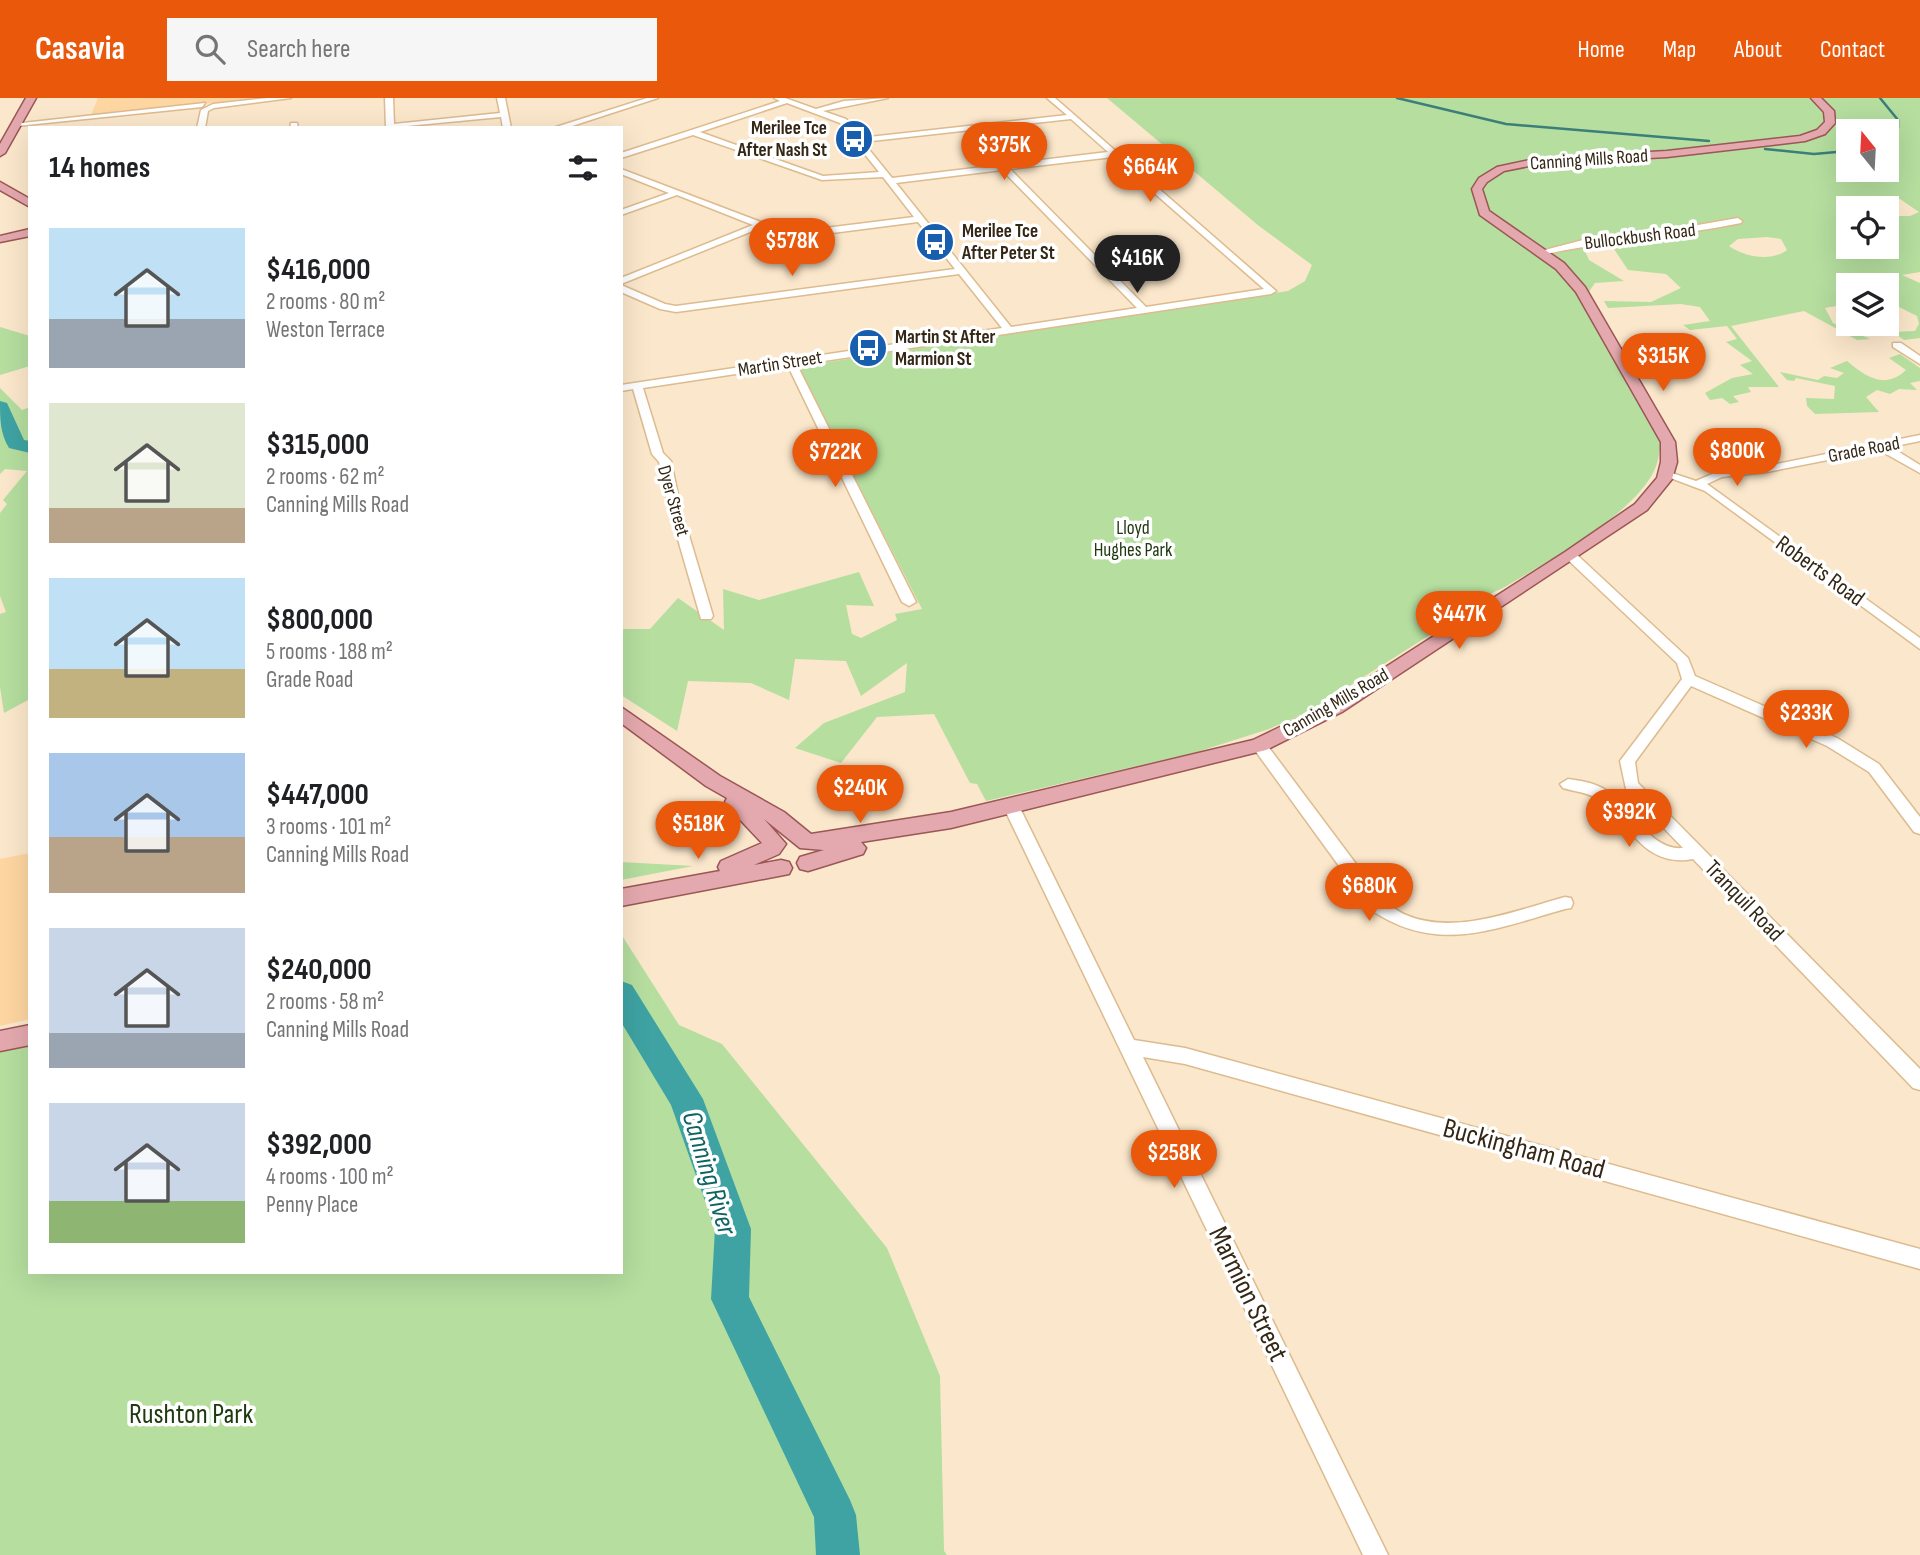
<!DOCTYPE html>
<meta charset="utf-8">
<style>
:root{--surface:#fff;--page:#f6f6f6;--text:#202124;--muted:#757577;--accent:#ea580c}
body{margin:0;font-family:"Sofia Sans Condensed",sans-serif;background:var(--page);color:var(--text);height:100vh;display:flex;flex-direction:column;font-size:26px;white-space:nowrap}
*{box-sizing:border-box;margin:0}
p{font-size:23px;color:var(--muted)}
.icon{flex:none;width:38px;height:38px;fill:none;stroke:currentColor;stroke-width:2;stroke-linecap:round;stroke-linejoin:round}
.map{position:relative;flex:1;overflow:hidden}
.panel{position:absolute;left:28px;top:28px;width:595px;height:1148px;display:flex;flex-direction:column;background:var(--surface);border-radius:0px;box-shadow:0 7px 28px #0002}
.panel>*{flex:none}
.needle{width:46px;rotate:342deg}
.buttons{position:absolute;left:1836px;top:21px;display:grid;gap:14px}
.buttons a{display:grid;place-items:center;width:63px;height:63px;border-radius:0px;background:var(--surface);box-shadow:0 7px 28px #0002;font-size:35px}
.price{position:absolute;translate:-50% -60px;padding:0 16px;border-radius:24px;background:var(--accent);color:#fff;font-size:23px;line-height:46px;filter:drop-shadow(0 2px 4px #0008)}
.price::after{content:'';position:absolute;left:50%;top:42px;width:21px;height:16px;margin-left:-10px;background:inherit;clip-path:polygon(0 0,100% 0,50% 100%)}
.price.active{background:#222;color:#fff}
ul{padding:0;list-style:none}
li{display:flex;align-items:center;gap:21px;height:175px;padding:0 21px}
li span{display:grid;place-items:center;flex:none;width:196px;height:140px;border-radius:0px;color:#555}
li>.icon{margin-inline-start:auto}
span .icon{width:84px;height:84px;fill:#fffc;stroke-width:1}
li b{font-size:30px}
h2{display:flex;justify-content:space-between;align-items:center;height:84px;padding:0 21px;font-size:30px}
header{display:flex;align-items:center;gap:42px;box-sizing:border-box;height:98px;padding:0 35px;background:var(--accent);color:#fff}
header strong{font-size:33px}
nav{display:flex;gap:38px;margin-inline-start:auto;font-size:24px}
.search{width:490px;height:63px;background:var(--page);display:flex;align-items:center;gap:18px;box-sizing:border-box;padding:0 24px;border-radius:0px;color:var(--muted);font-size:26px}
.map>svg:first-child{display:block}
.built{fill:#fdd6a1}
.green{fill:#b5de9f;fill-rule:evenodd}
.lines{fill:none;stroke-linecap:round;stroke-linejoin:round}
.stream{stroke:#3c7e78;stroke-width:2.5}
.river{fill:#3fa3a3;fill-rule:evenodd}
.minor-casing{stroke:#ddbb8e;stroke-width:3}
.major-casing{stroke:#9b5655;stroke-width:3}
.minor{fill:#fff;fill-rule:evenodd}
.major{fill:#e4a9ae;fill-rule:evenodd}
.labels{text-anchor:middle;dominant-baseline:central;stroke-width:7;stroke-linejoin:round;paint-order:stroke}
.far-poi-label{font-size:19px;font-weight:bold;fill:#342715;stroke:#fff;text-anchor:start}
.far-street-label{font-size:19px;fill:#342715;stroke:#fff}
.far-park-label{font-size:19px;fill:#203a10;stroke:#fff}
.street-label{font-size:23px;fill:#342715;stroke:#fff}
.near-street-label{font-size:28px;fill:#342715;stroke:#fff}
.near-water-label{font-size:28px;font-style:italic;fill:#0f6363;stroke:#fff}
.near-park-label{font-size:28px;fill:#203a10;stroke:#fff}
</style>
<header>
<strong>Casavia</strong>
<div class="search"><svg class="icon" aria-label="search" viewBox="0 0 24 24"><circle cx="10" cy="10" r="6"/><path d="M15 15l6 6"/></svg>Search here</div>
<nav><a>Home</a><a>Map</a><a>About</a><a>Contact</a></nav>
</header>
<div class="map">
<svg width="1920" height="1457" viewBox="0 0 1920 1457">
<rect width="100%" height="100%" fill="#fbe7cb"/>
<!-- built -->
<g class="built">
<path d="M98,0H260L91,17Z"/>
<path d="M30,755V921L0,928V761Z"/>
</g>
<!-- green -->
<g class="green">
<path d="M1107,0H1920V174L1902,177L1920,185V240L1904,242L1893,234L1915,233L1919,226L1917,218L1887,203L1886,187H1848V213L1842,207L1825,210L1833,225L1870,241L1857,242L1804,213L1731,228L1779,289H1748L1751,294L1733,298L1739,304L1730,306L1722,300L1710,302L1705,295L1732,280L1753,276L1740,267L1752,263L1726,244L1737,241L1727,228L1690,232L1683,227L1710,223L1700,209L1681,206L1608,210L1604,203L1651,204L1681,190L1666,176L1628,172L1614,151L1585,153L1589,162L1624,183L1595,185L1583,202L1659,338L1663,354H1659C1658,404 1551,461 1510,486C1497,494 1484,496 1474,509L1308,614L1269,631L1197,654L986,703L977,686L970,685L934,616L877,619L841,665L795,650L824,625L905,594L907,565L861,598L846,563L795,561L789,602L751,585L688,583L677,633L621,597V531H650L678,500L724,532L723,491L759,502L859,474L874,508L846,507L852,536L861,540L897,522L895,516L922,511L800,273L803,268L1288,193L1305,183L1312,167L1259,128ZM1848,33H1886V72H1848ZM1900,101L1919,114L1910,118H1887L1886,149H1848V110H1860L1852,102ZM1767,139L1781,141L1787,152C1772,164 1744,159 1729,148L1738,141Z"/>
<path d="M0,229L30,238V268L0,277Z"/>
<path d="M1900,256L1920,270V283L1910,285L1917,292L1899,291L1890,296L1877,292L1866,299L1879,314L1815,316L1807,308L1806,300L1834,301L1835,288L1796,280L1794,283L1787,282L1780,274L1818,282L1824,278L1837,280L1844,275L1830,270L1847,263C1866,279 1885,292 1906,272L1889,260Z"/>
<path d="M0,290L22,312L30,309V601L4,615L0,589V516L6,514L0,498V415L7,406L3,402L27,373L5,371L0,376Z"/>
<path d="M621,764L693,768L621,782Z"/>
<path d="M621,836L679,927L722,946L887,1150L940,1278L944,1453L947,1457H0V953L30,946V1174H621Z"/>
</g>
<g class="lines">
<!-- stream -->
<g class="stream">
<path d="M1397,0L1506,26L1709,43"/>
<path d="M1880,0L1898,22V30L1886,39"/>
<path d="M1765,51L1814,56L1848,53"/>
</g>
<!-- river -->
<g class="river">
<path d="M0,303L7,305L24,342L30,343V355L9,350C0,335 0,321 0,303Z"/>
<path d="M621,883L632,887L703,1001L751,1131L749,1199L850,1402L856,1417L860,1457H816L814,1419L711,1201L715,1131L671,1007L621,924Z"/>
</g>
<defs>
<g id="minor">
<path d="M267,0H291L214,10L208,13L205,30H197L201,12L213,6Z"/>
<path d="M385,0H393L394,26L500,15L497,0H505L511,30H503L501,19L386,30Z"/>
<path d="M647,0H658L566,30H553Z"/>
<path d="M774,0H785L816,11L844,3L888,0L823,13L846,21L860,40L1067,17L1047,0H1055L1276,193L1271,196L797,267L916,504L909,508L902,504L788,268L643,290L663,355L671,363L680,407L713,518L711,521H701L668,407L659,364L652,356L633,291L621,293V287L1002,230L959,176L676,214L660,211L621,194V187L665,206L676,208L955,171L918,124L801,139L781,138L760,130L621,186V180L753,127L677,97L621,117V112L669,95L621,76V71L782,132L801,133L914,119L883,79L822,82L693,37L621,60V55L780,3ZM787,5L840,25L879,74L823,78L700,34ZM1071,21L1108,54L892,80L863,44ZM1113,59L1264,191L1146,209L1010,71ZM1002,72L1137,210L1011,229L896,85Z"/>
<path d="M205,5L202,9L17,28L13,26Z"/>
<path d="M291,25H297L298,30H290Z"/>
<path d="M1738,120L1742,123L1741,125C1674,139 1607,142 1541,157L1537,154L1587,141L1635,138Z"/>
<path d="M1893,245H1901L1920,258V266L1893,249Z"/>
<path d="M1920,337V343L1891,349L1920,367V375L1879,352L1767,374L1722,379L1707,386L1920,540V551L1705,393L1660,376L1666,373L1696,383L1719,373L1767,368Z"/>
<path d="M1571,454L1575,455L1688,560L1695,578L1837,640L1879,666L1920,719V736L1914,734L1869,674L1827,648L1691,588L1635,664L1638,685L1920,971V992L1913,990L1693,761C1644,770 1631,727 1599,702C1588,694 1576,694 1563,690L1560,686L1568,681C1583,683 1597,685 1610,695C1632,711 1651,753 1683,750L1626,691L1620,663L1682,581L1677,565L1567,461L1565,458Z"/>
<path d="M1259,642L1264,643L1383,802C1390,807 1398,814 1406,817C1455,838 1517,812 1565,799L1571,800L1573,805L1571,810L1565,811C1494,831 1438,857 1371,812L1254,651L1252,647Z"/>
<path d="M1011,702L1019,708L1134,942L1185,950L1920,1151V1171L1185,966L1143,959L1388,1457H1363L1003,708Z"/>
</g>
<g id="major">
<path d="M26,0H36L5,55L0,58V46Z"/>
<path d="M1811,0H1821L1834,13L1835,25L1825,36L1805,43L1667,59L1539,66L1504,73L1487,84L1482,91L1489,113L1564,165L1585,189L1675,344L1677,364L1672,381L1647,412L1342,614L1266,652L951,730L861,744L866,750L863,756L808,773L800,771L797,765L800,759L824,752L800,750L764,721L786,746L779,756L754,767L781,762L789,764L792,770L789,776L621,808V791L720,773L718,769L721,763L762,745L728,709L725,704L727,700L706,688L621,625V609L720,678L784,714L811,736L951,714L1253,642L1328,606L1565,454L1635,406L1657,380L1661,364V344L1576,194L1556,171L1480,117L1472,91L1479,80L1497,69L1539,60L1667,53L1800,38L1817,32L1825,24L1824,14Z"/>
<path d="M0,84L30,101V109L0,92Z"/>
<path d="M30,131V138L0,144V138Z"/>
<path d="M30,927V947L0,953V933Z"/>
</g>
</defs>
<!-- minor casing -->
<use href="#minor" class="minor-casing"/>
<!-- major casing -->
<use href="#major" class="major-casing"/>
<!-- minor -->
<use href="#minor" class="minor"/>
<!-- major -->
<use href="#major" class="major"/>
</g>
<!-- icons -->
<defs>
<symbol id="bus-disc" viewBox="-11 -11 22 22"><circle r="9.5" fill="#185eae" stroke="#fff"/><path d="M-5-6H5V4H4V6H2V4H-2V6H-4V4H-5ZM-3.5-4V0h7V-4ZM-3.5 1.2v1.5H-2V1.2ZM2 1.2v1.5H3.5V1.2Z" fill="#fff"/></symbol>
</defs>
<g fill-rule="evenodd">
<use href="#bus-disc" x="832" y="19" width="44" height="44"/>
<use href="#bus-disc" x="913" y="122" width="44" height="44"/>
<use href="#bus-disc" x="846" y="228" width="44" height="44"/>
</g>
<g class="labels">
<!-- far-poi labels -->
<g class="far-poi-label">
<text x="827" y="30" text-anchor="end">Merilee Tce<tspan x="827" dy="22">After Nash St</tspan></text>
<text x="962" y="133">Merilee Tce<tspan x="962" dy="22">After Peter St</tspan></text>
<text x="895" y="239">Martin St After<tspan x="895" dy="22">Marmion St</tspan></text>
</g>
<!-- far-street labels -->
<g class="far-street-label">
<text transform="translate(1589 62) rotate(-4)">Canning Mills Road</text>
<text transform="translate(1640 139) rotate(-7)">Bullockbush Road</text>
<text transform="translate(780 266) rotate(-9)">Martin Street</text>
<text transform="translate(1864 352) rotate(-11)">Grade Road</text>
<text transform="translate(673 403) rotate(74)">Dyer Street</text>
<text transform="translate(1336 605) rotate(-30)">Canning Mills Road</text>
</g>
<!-- far-park labels -->
<g class="far-park-label">
<text x="1133" y="430">Lloyd<tspan x="1133" dy="22">Hughes Park</tspan></text>
</g>
<!-- street labels -->
<g class="street-label">
<text transform="translate(1820 473) rotate(36)">Roberts Road</text>
<text transform="translate(1744 803) rotate(46)">Tranquil Road</text>
</g>
<!-- near-street labels -->
<g class="near-street-label">
<text transform="translate(1524 1051) rotate(15)">Buckingham Road</text>
<text transform="translate(1248 1196) rotate(64)">Marmion Street</text>
</g>
<!-- near-water labels -->
<g class="near-water-label">
<text transform="translate(709 1075) rotate(73)">Canning River</text>
</g>
<!-- near-park labels -->
<g class="near-park-label">
<text x="191" y="1316">Rushton Park</text>
</g>
</g>
</svg>
<div class="buttons">
<a><svg class="needle" viewBox="-14 -14 28 28"><path d="M0-13l5 13h-10z" fill="#e53935"/><path d="M0 13l5-13h-10z" fill="#757577"/></svg></a>
<a><svg class="icon" aria-label="locate" viewBox="0 0 24 24"><circle cx="12" cy="12" r="6"/><path d="M12 2v4M12 18v4M2 12h4M18 12h4"/></svg></a>
<a><svg class="icon" aria-label="layers" viewBox="0 0 24 24"><path d="M12 4l9 5-9 5-9-5zM3 14l9 5 9-5"/></svg></a>
</div>
<b class="price" style="left:1004px;top:84px">$375K</b>
<b class="price" style="left:1150px;top:106px">$664K</b>
<b class="price" style="left:792px;top:180px">$578K</b>
<b class="price active" style="left:1137px;top:197px">$416K</b>
<b class="price" style="left:1663px;top:295px">$315K</b>
<b class="price" style="left:1737px;top:390px">$800K</b>
<b class="price" style="left:835px;top:391px">$722K</b>
<b class="price" style="left:1459px;top:553px">$447K</b>
<b class="price" style="left:1806px;top:652px">$233K</b>
<b class="price" style="left:860px;top:727px">$240K</b>
<b class="price" style="left:1629px;top:751px">$392K</b>
<b class="price" style="left:698px;top:763px">$518K</b>
<b class="price" style="left:1369px;top:825px">$680K</b>
<b class="price" style="left:1174px;top:1092px">$258K</b>
<section class="panel">
<h2>14 homes<svg class="icon" aria-label="filters" viewBox="0 0 24 24"><path d="M4 7h16M4 17h16"/><circle cx="9" cy="7" r="2"/><circle cx="15" cy="17" r="2"/></svg></h2>
<ul>
<li><span style="background:linear-gradient(#bfe0f5 65%,#9aa5b1 0)"><svg class="icon" aria-label="home" viewBox="0 0 24 24"><path d="M3 11l9-7 9 7M6 9v11h12V9"/></svg></span><div><b>$416,000</b><p>2 rooms · 80 m²</p><p>Weston Terrace</p></div></li>
<li><span style="background:linear-gradient(#dfe7d0 75%,#b9a48a 0)"><svg class="icon" aria-label="home" viewBox="0 0 24 24"><path d="M3 11l9-7 9 7M6 9v11h12V9"/></svg></span><div><b>$315,000</b><p>2 rooms · 62 m²</p><p>Canning Mills Road</p></div></li>
<li><span style="background:linear-gradient(#bfe0f5 65%,#c2b280 0)"><svg class="icon" aria-label="home" viewBox="0 0 24 24"><path d="M3 11l9-7 9 7M6 9v11h12V9"/></svg></span><div><b>$800,000</b><p>5 rooms · 188 m²</p><p>Grade Road</p></div></li>
<li><span style="background:linear-gradient(#a9c7e8 60%,#b9a48a 0)"><svg class="icon" aria-label="home" viewBox="0 0 24 24"><path d="M3 11l9-7 9 7M6 9v11h12V9"/></svg></span><div><b>$447,000</b><p>3 rooms · 101 m²</p><p>Canning Mills Road</p></div></li>
<li><span style="background:linear-gradient(#c9d6e8 75%,#9aa5b1 0)"><svg class="icon" aria-label="home" viewBox="0 0 24 24"><path d="M3 11l9-7 9 7M6 9v11h12V9"/></svg></span><div><b>$240,000</b><p>2 rooms · 58 m²</p><p>Canning Mills Road</p></div></li>
<li><span style="background:linear-gradient(#c9d6e8 70%,#8fb573 0)"><svg class="icon" aria-label="home" viewBox="0 0 24 24"><path d="M3 11l9-7 9 7M6 9v11h12V9"/></svg></span><div><b>$392,000</b><p>4 rooms · 100 m²</p><p>Penny Place</p></div></li>
</ul>
</section>
</div>
